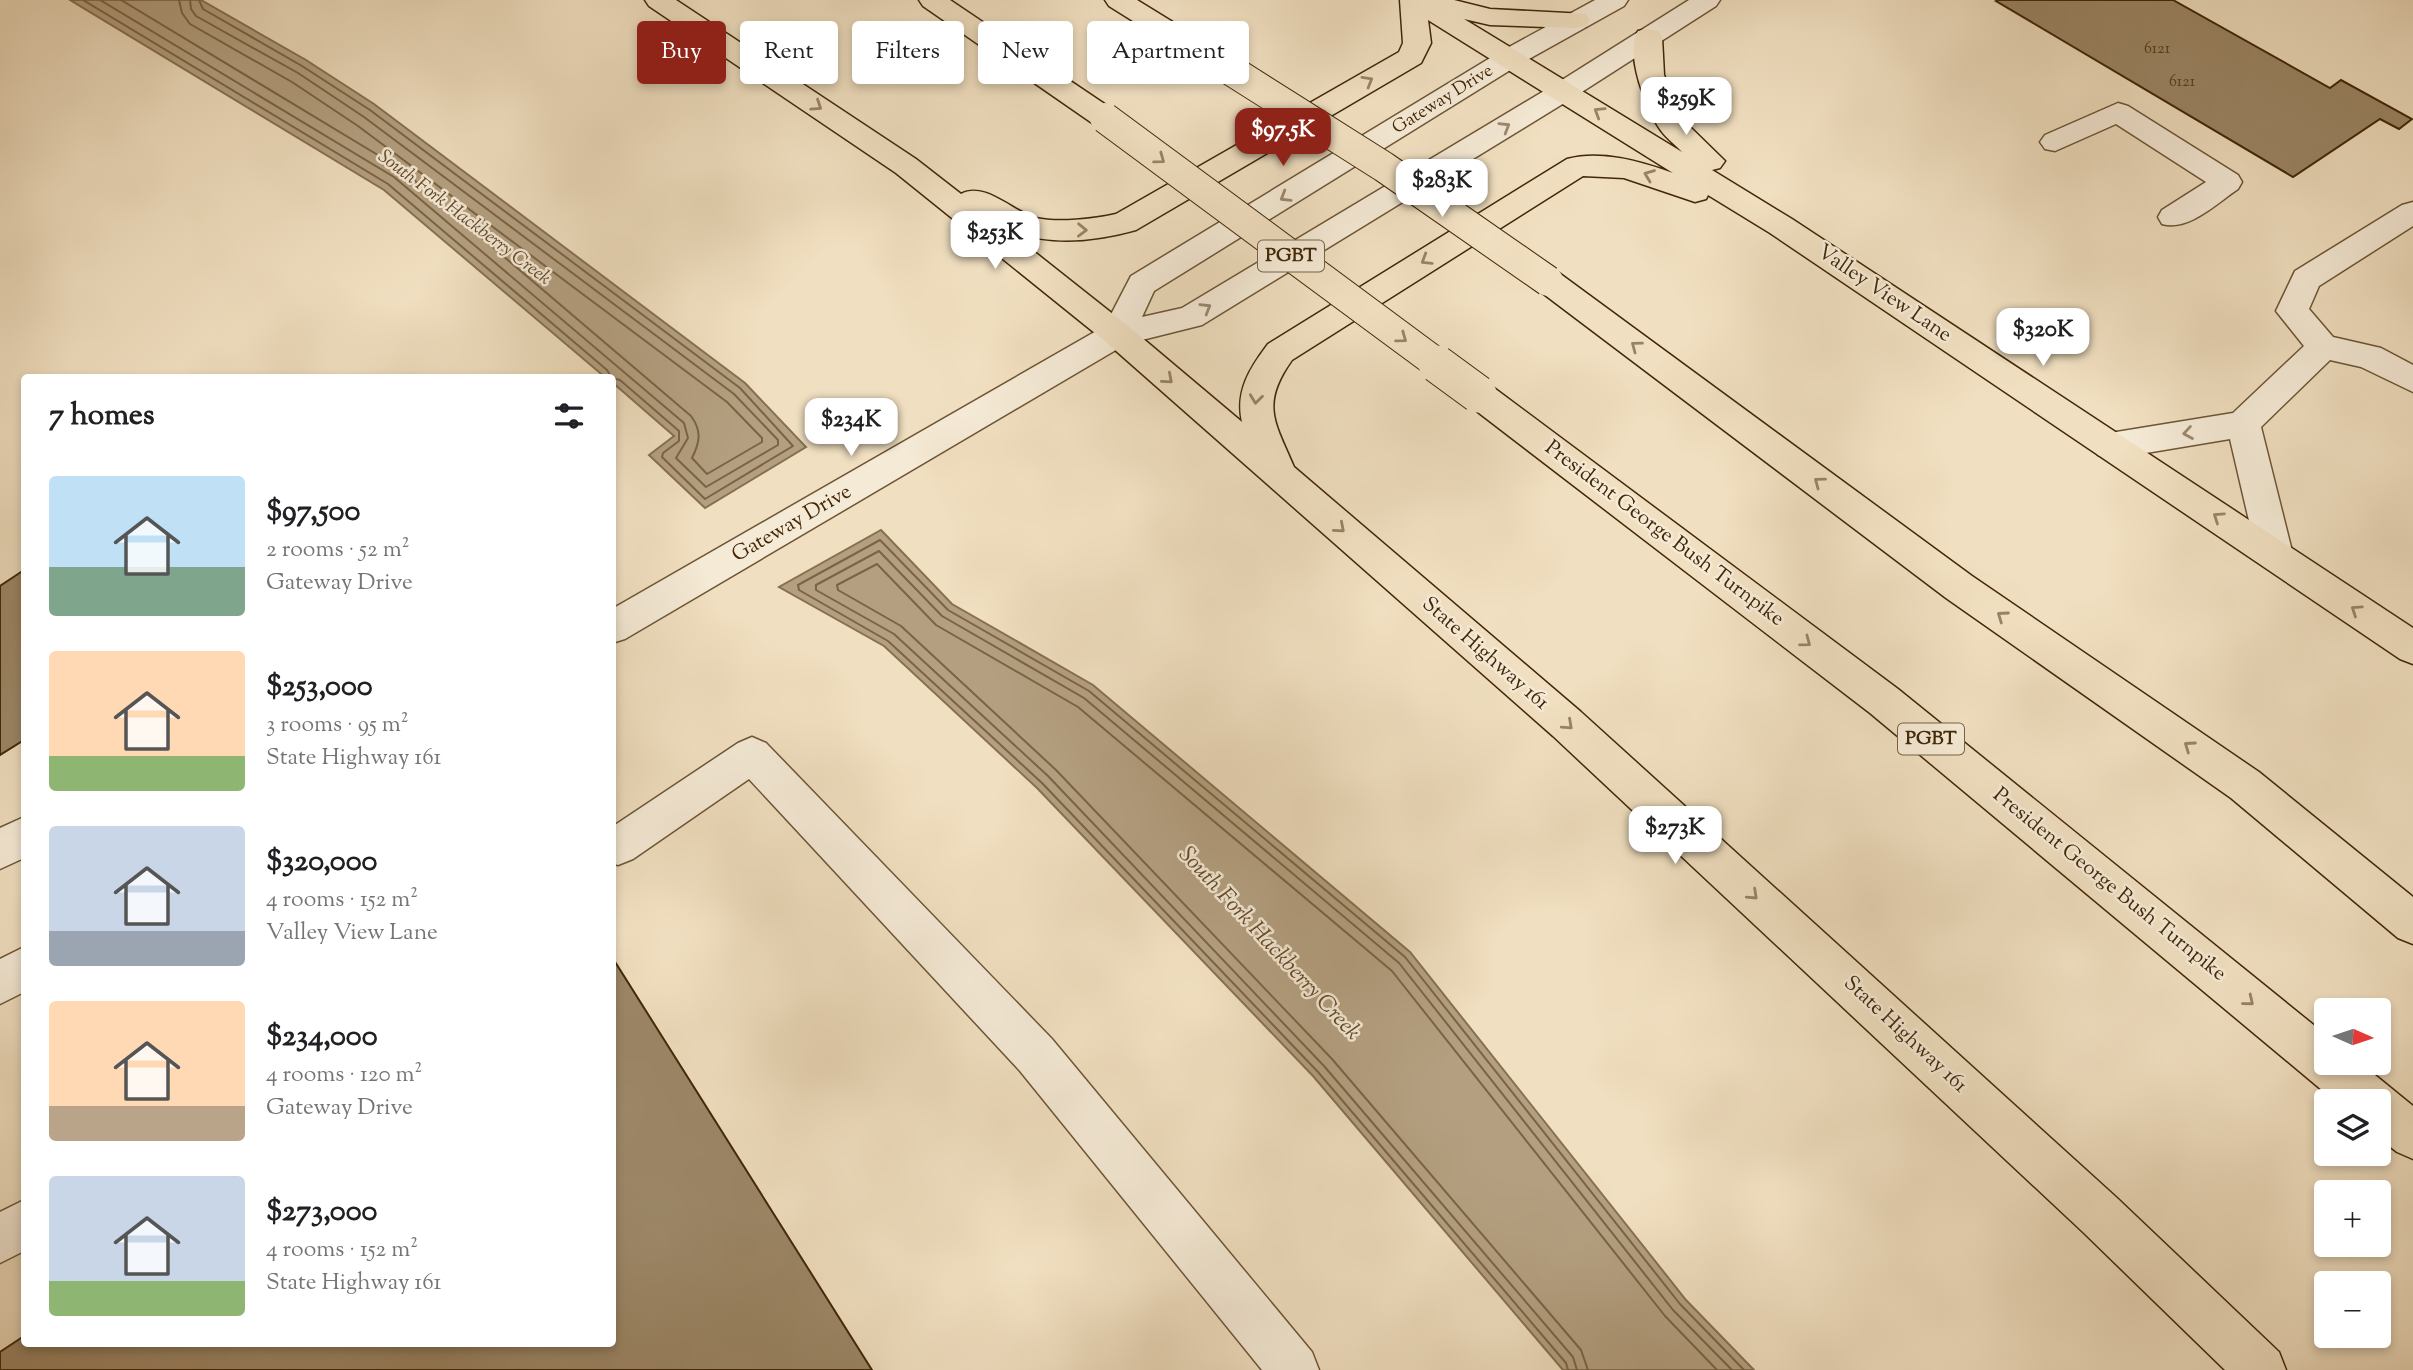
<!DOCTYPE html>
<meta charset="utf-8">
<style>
:root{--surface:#fff;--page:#f2f2f2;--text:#202124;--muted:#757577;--accent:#8f2418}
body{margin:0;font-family:"Sorts Mill Goudy",serif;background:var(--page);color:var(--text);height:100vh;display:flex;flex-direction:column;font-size:26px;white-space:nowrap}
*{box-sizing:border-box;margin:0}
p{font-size:23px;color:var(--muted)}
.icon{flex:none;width:38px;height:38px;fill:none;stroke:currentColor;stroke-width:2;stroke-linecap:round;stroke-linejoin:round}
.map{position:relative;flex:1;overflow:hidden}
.panel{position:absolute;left:21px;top:374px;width:595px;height:973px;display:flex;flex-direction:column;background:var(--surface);border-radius:7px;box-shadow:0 4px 10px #0003}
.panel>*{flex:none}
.hud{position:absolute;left:637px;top:21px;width:665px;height:63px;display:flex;gap:14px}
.needle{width:46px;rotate:93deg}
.tools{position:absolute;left:2314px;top:998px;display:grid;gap:14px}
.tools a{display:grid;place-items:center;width:77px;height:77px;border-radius:7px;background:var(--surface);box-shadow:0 4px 10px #0003;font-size:35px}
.price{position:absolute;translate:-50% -60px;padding:0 16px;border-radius:14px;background:#fff;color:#222;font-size:23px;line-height:46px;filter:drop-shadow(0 2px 4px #0008)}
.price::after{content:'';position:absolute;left:50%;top:42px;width:21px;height:16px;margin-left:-10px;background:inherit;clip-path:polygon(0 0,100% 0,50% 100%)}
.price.on{background:var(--accent);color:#fff}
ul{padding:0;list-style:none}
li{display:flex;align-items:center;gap:21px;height:175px;padding:0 28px}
li span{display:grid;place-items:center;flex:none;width:196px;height:140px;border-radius:7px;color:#555}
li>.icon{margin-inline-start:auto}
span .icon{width:84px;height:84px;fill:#fffc;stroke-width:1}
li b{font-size:30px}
h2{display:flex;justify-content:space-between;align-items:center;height:84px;padding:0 28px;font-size:30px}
.tag{padding:0 24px;border-radius:7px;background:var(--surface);box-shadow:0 4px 10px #0003;font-size:24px;line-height:63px}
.tag.on{background:var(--accent);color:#fff}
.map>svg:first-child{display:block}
.water{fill:#b4a081;stroke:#867050;stroke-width:2}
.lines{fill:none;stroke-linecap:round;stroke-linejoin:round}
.shore{stroke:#7a6444;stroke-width:2}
.building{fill:#9c8767;stroke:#412707;stroke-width:2}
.minor-casing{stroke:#6d5535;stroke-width:3}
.major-casing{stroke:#412707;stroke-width:3}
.highway-casing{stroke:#412707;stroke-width:3}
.minor{fill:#f5ead6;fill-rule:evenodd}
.major{fill:#f0dfc0;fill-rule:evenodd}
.highway{fill:#f0dfc0;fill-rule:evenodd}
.highway-bridge-far1-casing{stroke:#412707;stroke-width:32;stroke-linecap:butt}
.highway-bridge-casing{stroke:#412707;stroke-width:39;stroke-linecap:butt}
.highway-bridge-far1{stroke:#f0dfc0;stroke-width:30}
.highway-bridge{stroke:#f0dfc0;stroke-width:37}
.oneway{stroke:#988364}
.oneway2{stroke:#9b886e}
.labels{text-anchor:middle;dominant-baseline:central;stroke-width:5;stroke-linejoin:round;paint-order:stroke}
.far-number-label{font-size:16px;fill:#583f1f}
.far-street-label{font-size:18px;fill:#412707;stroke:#f5ead6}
.far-water-label{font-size:19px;font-style:italic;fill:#644b2c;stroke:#f5ead6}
.shield{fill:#f5ead6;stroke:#776245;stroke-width:2}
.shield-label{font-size:19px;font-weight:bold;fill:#412707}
.street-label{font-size:21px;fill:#412707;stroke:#f5ead6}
.water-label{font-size:23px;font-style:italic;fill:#644b2c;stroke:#f5ead6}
</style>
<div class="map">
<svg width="2413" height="1370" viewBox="0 0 2413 1370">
<rect width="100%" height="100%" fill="#f0dfc0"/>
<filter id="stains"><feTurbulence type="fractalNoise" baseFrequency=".00286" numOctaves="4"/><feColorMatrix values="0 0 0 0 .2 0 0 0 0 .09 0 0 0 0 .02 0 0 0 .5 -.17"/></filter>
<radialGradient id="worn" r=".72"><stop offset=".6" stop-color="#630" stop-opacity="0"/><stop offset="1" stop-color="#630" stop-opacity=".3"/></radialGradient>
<!-- water -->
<g class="water">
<path d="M70,0H201L306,60L374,104L745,383L806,447L705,508L649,455L674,436L613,383L612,378H606L384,190Z"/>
<path d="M881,530L952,604L1093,685L1410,952L1686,1300L1754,1370H1563L1313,1076L1037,788L884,646L779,587Z"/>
</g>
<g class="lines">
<!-- shore -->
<g class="shore">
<path d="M83,0L388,184L607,370L612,378"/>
<path d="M100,0L394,177L684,423L688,438L676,458L706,487L778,445V440L734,394L364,117L298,73L196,16L191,9L190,0"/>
<path d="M121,0L401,169L691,416C702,431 700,442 692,458L707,474L762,442V438L727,402L358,126L292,82L190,24L182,13L179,0"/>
<path d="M199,0L203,9L302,66L370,110L740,388L793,446L705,499L662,457L663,453L679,441V431L620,380L612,378"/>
<path d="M1568,1370L1566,1363L1318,1072L1042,783L888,641L799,590L798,585L880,540L948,610L1089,691L1405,957L1680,1304L1744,1370"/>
<path d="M1577,1370L1573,1357L1324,1066L1048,776L894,634L816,590V585L879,551L942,616L1084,698L1399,963L1673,1310L1732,1370"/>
<path d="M1588,1370L1581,1350L1332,1059L1056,770L901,626L838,590L837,585L877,564L936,625L1078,707L1392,971L1665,1316L1717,1370"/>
</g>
</g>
<!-- building -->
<g class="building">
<path d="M1998,0H2173L2330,88L2341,80L2412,119L2399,129L2380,119L2293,177L1996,1Z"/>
<path d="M24,570V740L0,755V586Z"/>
<path d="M612,957L872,1370H0V1352L24,1336V1344H612Z"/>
</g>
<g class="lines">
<defs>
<g id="minor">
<path d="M1595,0H1628L1624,6L1520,64L1154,291L1142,317L1182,308L1554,85L1689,0H1720L1716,6L1574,97L1202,325L1126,344L625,639L612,643V609L1105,326L1131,276L1500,52Z"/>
<path d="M2118,103L2128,106L2238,175L2242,182L2238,189C2217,203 2188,232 2162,224L2158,217L2162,210L2206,182L2116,124L2055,151L2045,149L2040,142L2045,135Z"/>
<path d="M2413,202V226L2319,286L2309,309L2333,337L2381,348L2413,365V392L2361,367L2330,360L2261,427L2293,555L2288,565L2275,570L2262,565L2257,555L2230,439L2110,459L2098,455L2093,446L2098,437L2110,433L2233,413L2304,346L2276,311L2295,271L2402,205Z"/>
<path d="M752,737L766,743L1052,1039L1312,1352L1319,1370H1262L1020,1071L749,779L633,859L618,865L612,863V827L738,743Z"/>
<path d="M24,817V858L0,869V828Z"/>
<path d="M24,947V992L0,1004V959Z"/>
<path d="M24,1200V1251L0,1263V1212Z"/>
</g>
<path id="major" d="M645,0H676L916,159L961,194C985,181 1013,212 1036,218C1058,223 1094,219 1116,214L1399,52L1403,43L1400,0H1454L1490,9L1586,14L1590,20L1586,26L1576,28L1490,25L1464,19L1682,152C1676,145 1667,139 1662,132C1647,113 1624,52 1638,31L1648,29L1658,31L1662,37L1664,75L1685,122L1725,161L1720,168L1712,170L1792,219L2413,628V664L2400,659L1770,233L1708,195L1706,199L1695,202L1624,178L1583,176L1292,360C1260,405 1275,422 1294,467L1581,712L2117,1198L2279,1352L2286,1370H2225L2083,1232L1553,736L1106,342L896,173L649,6ZM1428,20L1673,173C1640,161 1601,150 1567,159L1268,344C1250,368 1235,391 1242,422L1128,326L1003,227C1044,247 1093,242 1136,230L1421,63L1431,43Z"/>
<g id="highway">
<path d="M919,0H950L1115,111L1119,118L1115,125L1105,127L1095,125L923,6Z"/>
<path d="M1105,0H1137L1228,56L1232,62L1228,68L1218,71L1208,68L1109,6Z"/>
<path d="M1548,270L1559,273L1972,576L2259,772L2413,897V944L2398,938L2231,798L1946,598L1537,289L1532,281L1537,273Z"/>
<path d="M1478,382L1490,385L1898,689L2326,1035V1062H2359L2413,1106V1159L2397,1152L2378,1137V1101H2335L1870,713L1466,403L1461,394L1466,385Z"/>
</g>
</defs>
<!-- minor casing -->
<use href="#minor" class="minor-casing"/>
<!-- major casing -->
<use href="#major" class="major-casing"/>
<!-- highway casing -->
<use href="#highway" class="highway-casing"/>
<!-- minor -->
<use href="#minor" class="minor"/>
<!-- major -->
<use href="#major" class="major"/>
<!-- highway -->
<use href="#highway" class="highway"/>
<defs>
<g id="highway-bridge-far1">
<path d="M1218,62L1384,167L1548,281"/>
<path d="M1105,118L1439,365"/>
</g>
<path id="highway-bridge" d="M1437,364L1478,394"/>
</defs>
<!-- highway-bridge-far1 casing -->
<use href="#highway-bridge-far1" class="highway-bridge-far1-casing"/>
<!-- highway-bridge casing -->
<use href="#highway-bridge" class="highway-bridge-casing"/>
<!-- highway-bridge-far1 -->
<use href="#highway-bridge-far1" class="highway-bridge-far1"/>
<!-- highway-bridge -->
<use href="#highway-bridge" class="highway-bridge"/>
</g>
<!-- one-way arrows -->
<defs><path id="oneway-chevron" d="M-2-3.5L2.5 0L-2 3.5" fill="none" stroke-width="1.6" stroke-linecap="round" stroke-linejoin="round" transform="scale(1.75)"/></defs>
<g class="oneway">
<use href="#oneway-chevron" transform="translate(1368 81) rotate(-30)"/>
<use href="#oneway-chevron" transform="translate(817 106) rotate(34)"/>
<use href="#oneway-chevron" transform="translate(1599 112) rotate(-148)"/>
<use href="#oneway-chevron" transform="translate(1160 159) rotate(36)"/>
<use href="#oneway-chevron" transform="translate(1649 175) rotate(-159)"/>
<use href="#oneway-chevron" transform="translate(1082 230) rotate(1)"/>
<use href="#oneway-chevron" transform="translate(1426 260) rotate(148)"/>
<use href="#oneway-chevron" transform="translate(1402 338) rotate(36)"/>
<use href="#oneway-chevron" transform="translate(1636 346) rotate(-143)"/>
<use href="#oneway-chevron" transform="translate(1168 379) rotate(41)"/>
<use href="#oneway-chevron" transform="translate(1256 399) rotate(97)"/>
<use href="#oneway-chevron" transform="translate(1819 482) rotate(-143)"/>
<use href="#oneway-chevron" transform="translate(2218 517) rotate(-146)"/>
<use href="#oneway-chevron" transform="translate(1340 528) rotate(41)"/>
<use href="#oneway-chevron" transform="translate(2356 610) rotate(-146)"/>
<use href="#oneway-chevron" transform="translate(2002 616) rotate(-145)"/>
<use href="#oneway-chevron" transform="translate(1806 642) rotate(37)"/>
<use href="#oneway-chevron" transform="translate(1568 725) rotate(42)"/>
<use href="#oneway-chevron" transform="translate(2189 746) rotate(-145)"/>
<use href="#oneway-chevron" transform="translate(1753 895) rotate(43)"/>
<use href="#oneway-chevron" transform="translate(2249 1001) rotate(39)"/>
</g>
<g class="oneway2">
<use href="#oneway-chevron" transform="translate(1505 127) rotate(-31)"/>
<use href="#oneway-chevron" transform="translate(1285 197) rotate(149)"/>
<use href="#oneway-chevron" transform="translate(1206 308) rotate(-31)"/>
<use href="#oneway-chevron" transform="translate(2188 433) rotate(171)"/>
</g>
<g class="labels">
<!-- far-number labels -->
<g class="far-number-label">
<text x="2157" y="49">6121</text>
<text x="2182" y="82">6121</text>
</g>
<!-- far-street labels -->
<g class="far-street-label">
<text transform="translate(1443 100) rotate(-32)">Gateway Drive</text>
</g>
<!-- far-water labels -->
<g class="far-water-label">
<text transform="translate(464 218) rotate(37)">South Fork Hackberry Creek</text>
</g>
<!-- shield labels -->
<g class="shield">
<rect x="1258" y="240.5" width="66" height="31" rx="5"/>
<rect x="1898" y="723.5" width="66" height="31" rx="5"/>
</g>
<g class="shield-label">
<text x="1291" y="256">PGBT</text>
<text x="1931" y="739">PGBT</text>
</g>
<!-- street labels -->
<g class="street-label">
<text transform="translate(1884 294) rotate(34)">Valley View Lane</text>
<text transform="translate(792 524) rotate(-30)">Gateway Drive</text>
<text transform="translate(1664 534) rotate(37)">President George Bush Turnpike</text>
<text transform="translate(1485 654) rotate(41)">State Highway 161</text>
<text transform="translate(2109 885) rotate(39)">President George Bush Turnpike</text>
<text transform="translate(1905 1035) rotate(43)">State Highway 161</text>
</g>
<!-- water labels -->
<g class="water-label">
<text transform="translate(1269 944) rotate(47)">South Fork Hackberry Creek</text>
</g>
</g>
<rect width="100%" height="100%" filter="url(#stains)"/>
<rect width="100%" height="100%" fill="url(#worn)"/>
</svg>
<div class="tools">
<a><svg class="needle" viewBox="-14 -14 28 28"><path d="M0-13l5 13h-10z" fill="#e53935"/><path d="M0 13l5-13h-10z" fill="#757577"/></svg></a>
<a><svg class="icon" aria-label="layers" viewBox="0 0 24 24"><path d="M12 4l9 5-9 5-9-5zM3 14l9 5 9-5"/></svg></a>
<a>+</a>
<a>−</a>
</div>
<b class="price" style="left:1686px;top:137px">$259K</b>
<b class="price on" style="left:1283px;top:168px">$97.5K</b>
<b class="price" style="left:1442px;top:219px">$283K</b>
<b class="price" style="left:995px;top:271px">$253K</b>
<b class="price" style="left:2043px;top:368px">$320K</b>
<b class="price" style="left:851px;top:458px">$234K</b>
<b class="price" style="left:1675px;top:866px">$273K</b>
<div class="hud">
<a class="tag on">Buy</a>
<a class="tag">Rent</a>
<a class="tag">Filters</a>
<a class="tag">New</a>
<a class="tag">Apartment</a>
</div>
<section class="panel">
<h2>7 homes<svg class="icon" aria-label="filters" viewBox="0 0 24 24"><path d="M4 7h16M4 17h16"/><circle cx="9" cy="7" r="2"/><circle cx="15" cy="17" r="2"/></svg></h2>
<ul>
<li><span style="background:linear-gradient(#bfe0f5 65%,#7fa58c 0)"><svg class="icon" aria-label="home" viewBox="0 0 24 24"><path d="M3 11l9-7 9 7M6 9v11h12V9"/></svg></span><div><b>$97,500</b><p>2 rooms · 52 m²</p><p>Gateway Drive</p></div></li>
<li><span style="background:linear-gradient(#ffd9b3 75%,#8fb573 0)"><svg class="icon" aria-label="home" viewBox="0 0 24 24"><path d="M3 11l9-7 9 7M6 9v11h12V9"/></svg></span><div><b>$253,000</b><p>3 rooms · 95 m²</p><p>State Highway 161</p></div></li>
<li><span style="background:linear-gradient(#c9d6e8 75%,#9aa5b1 0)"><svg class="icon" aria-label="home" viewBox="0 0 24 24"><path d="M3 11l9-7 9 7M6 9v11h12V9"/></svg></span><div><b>$320,000</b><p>4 rooms · 152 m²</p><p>Valley View Lane</p></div></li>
<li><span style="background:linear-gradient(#ffd9b3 75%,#b9a48a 0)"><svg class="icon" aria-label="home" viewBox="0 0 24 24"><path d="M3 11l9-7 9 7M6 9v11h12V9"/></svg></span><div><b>$234,000</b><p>4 rooms · 120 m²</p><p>Gateway Drive</p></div></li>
<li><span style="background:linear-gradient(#c9d6e8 75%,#8fb573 0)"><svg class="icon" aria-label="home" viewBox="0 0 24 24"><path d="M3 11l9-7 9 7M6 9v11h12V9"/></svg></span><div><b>$273,000</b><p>4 rooms · 152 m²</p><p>State Highway 161</p></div></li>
</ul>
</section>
</div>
